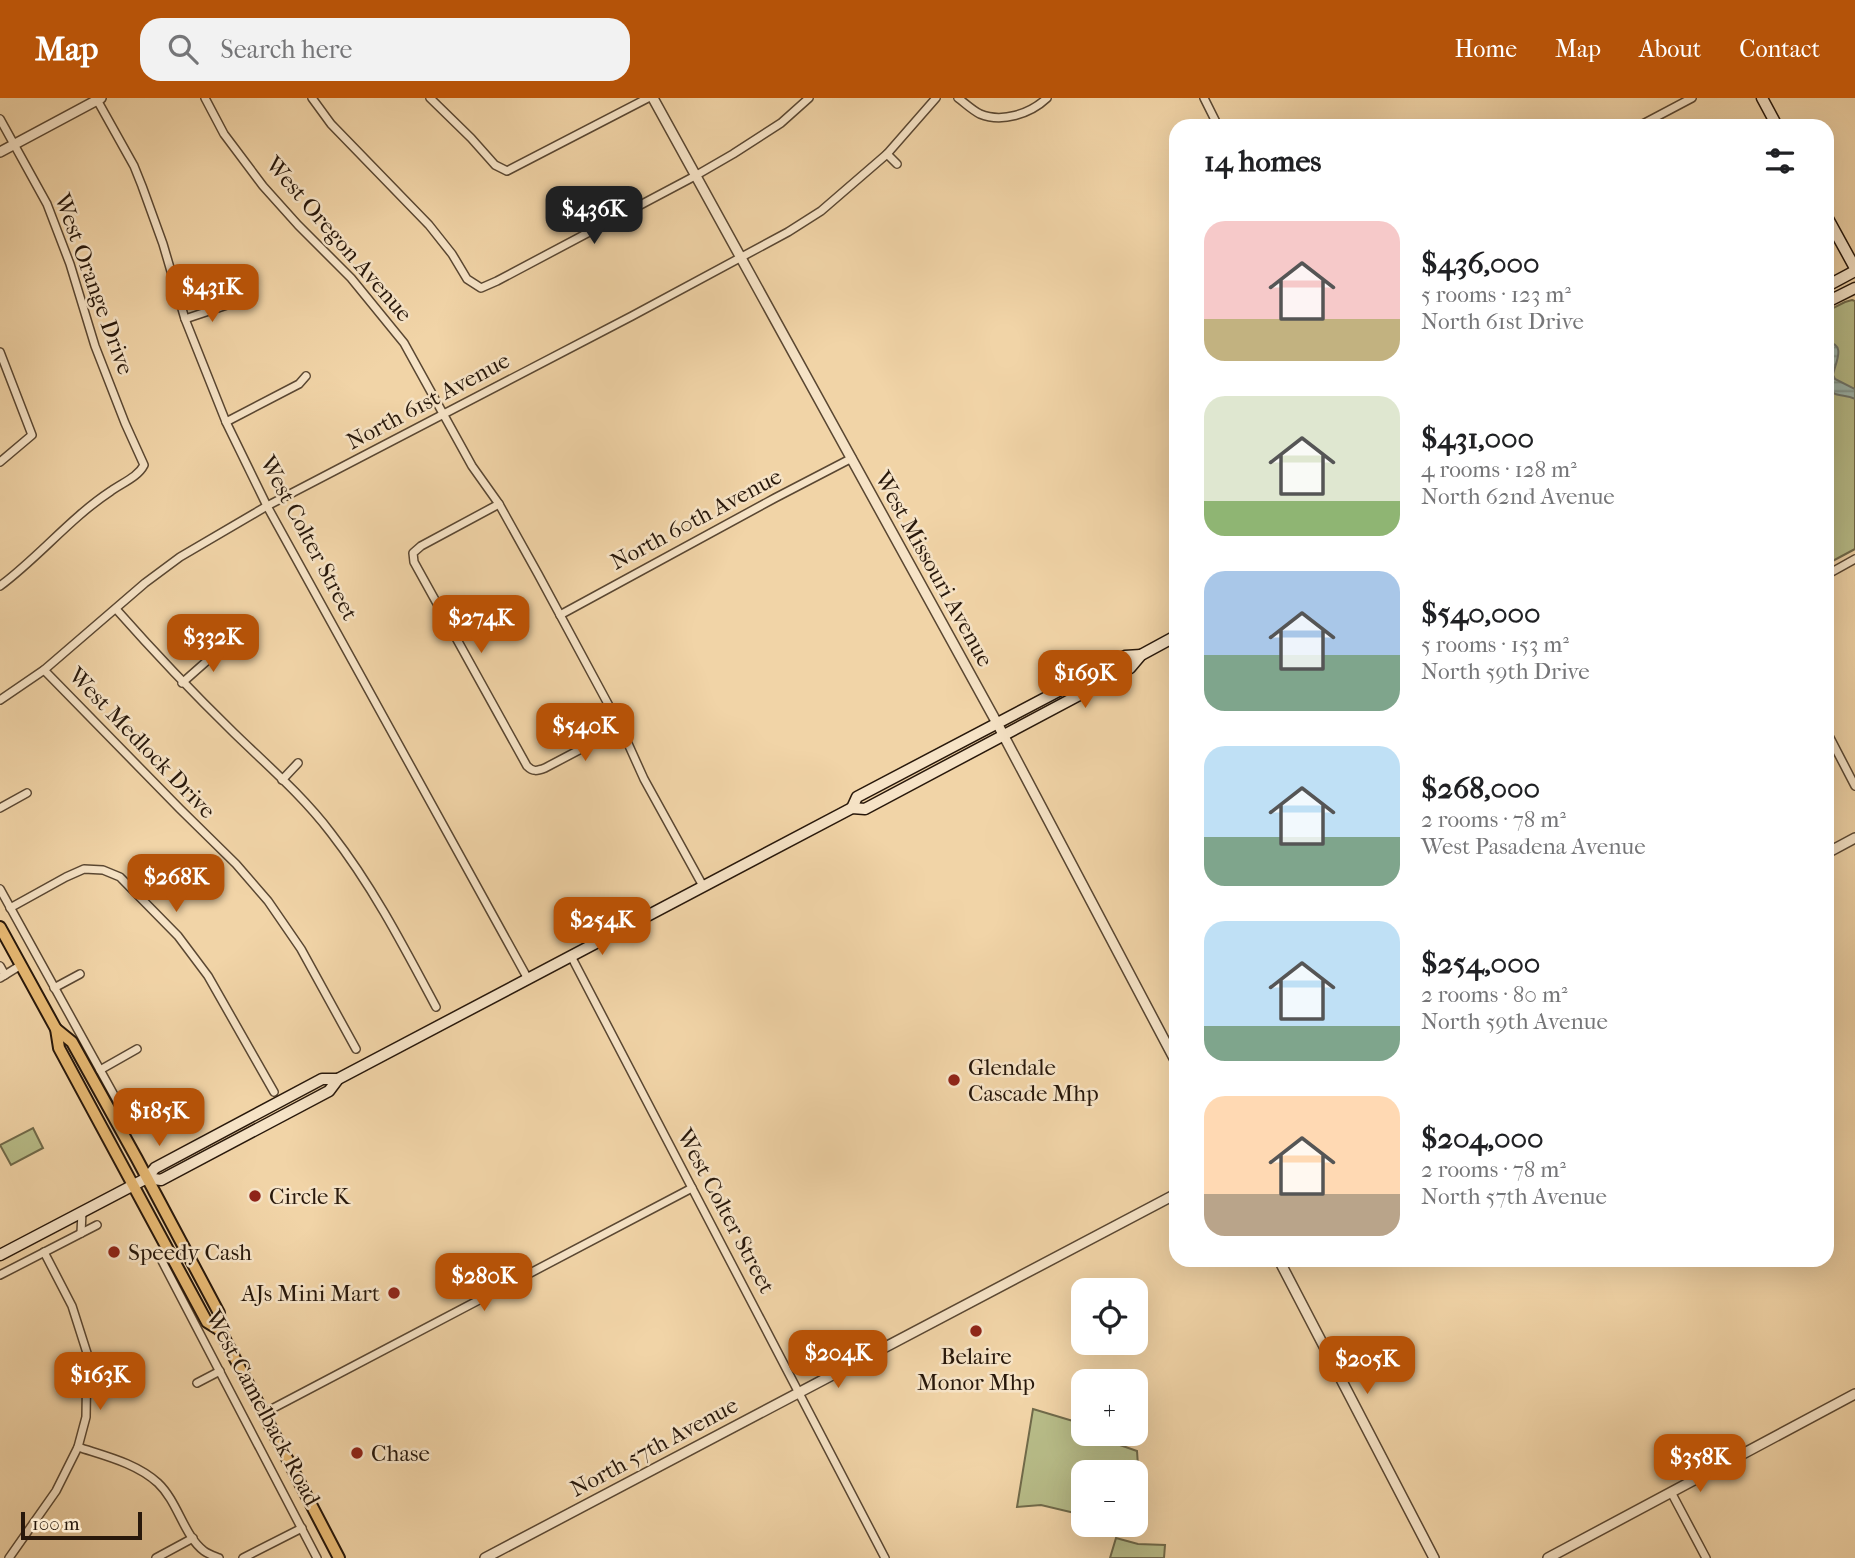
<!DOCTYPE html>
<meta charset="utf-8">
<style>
:root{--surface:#fff;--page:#f2f2f2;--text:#202124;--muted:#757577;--accent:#b45309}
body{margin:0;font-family:"IM FELL French Canon",serif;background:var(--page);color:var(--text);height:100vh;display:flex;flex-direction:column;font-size:26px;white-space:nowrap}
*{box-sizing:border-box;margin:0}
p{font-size:23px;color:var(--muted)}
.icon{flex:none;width:38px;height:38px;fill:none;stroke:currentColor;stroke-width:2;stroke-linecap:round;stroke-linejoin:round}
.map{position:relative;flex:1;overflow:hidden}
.side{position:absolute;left:1169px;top:21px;width:665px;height:1148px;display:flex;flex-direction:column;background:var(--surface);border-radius:21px;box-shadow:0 7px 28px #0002}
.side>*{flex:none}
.fabs{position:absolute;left:1071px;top:1180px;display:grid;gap:14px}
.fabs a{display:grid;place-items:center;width:77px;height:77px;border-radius:14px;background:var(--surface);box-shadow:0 7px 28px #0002;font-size:35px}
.scale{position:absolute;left:21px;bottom:18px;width:121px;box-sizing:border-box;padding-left:7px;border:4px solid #28180b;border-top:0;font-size:19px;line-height:24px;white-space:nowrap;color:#28180b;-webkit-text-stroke:5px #f6e3c6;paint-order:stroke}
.price{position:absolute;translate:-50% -60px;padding:0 16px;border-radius:14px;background:var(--accent);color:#fff;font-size:23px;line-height:46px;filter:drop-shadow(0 2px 4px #0008)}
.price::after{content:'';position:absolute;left:50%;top:42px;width:21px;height:16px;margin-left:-10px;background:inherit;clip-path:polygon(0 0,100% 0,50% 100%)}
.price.on{background:#222;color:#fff}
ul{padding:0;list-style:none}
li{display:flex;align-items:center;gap:21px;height:175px;padding:0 35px}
li span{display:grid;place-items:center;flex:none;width:196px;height:140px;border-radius:21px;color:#555}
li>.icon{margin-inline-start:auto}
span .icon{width:84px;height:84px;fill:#fffc;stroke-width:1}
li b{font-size:30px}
h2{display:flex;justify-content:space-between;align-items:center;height:84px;padding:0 35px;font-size:30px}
header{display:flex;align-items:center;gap:42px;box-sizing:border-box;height:98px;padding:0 35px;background:var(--accent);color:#fff}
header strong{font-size:33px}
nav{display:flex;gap:38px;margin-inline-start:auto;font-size:24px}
.search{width:490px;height:63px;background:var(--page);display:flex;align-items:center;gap:18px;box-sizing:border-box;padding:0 24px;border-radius:21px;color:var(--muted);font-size:26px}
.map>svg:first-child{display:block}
.park{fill:#b8bd89;stroke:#706a4a;stroke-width:2}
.water{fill:url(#water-rules);stroke:#6e776d;stroke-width:2}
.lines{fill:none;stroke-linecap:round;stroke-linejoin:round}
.minor-casing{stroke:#5a4732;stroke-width:10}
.tertiary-casing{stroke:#5a4732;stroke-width:12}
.secondary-casing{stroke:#28180b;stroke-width:13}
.primary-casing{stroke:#28180b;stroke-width:14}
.minor{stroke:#f6e3c6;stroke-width:7}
.tertiary{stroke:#f6e3c6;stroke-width:9}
.secondary{stroke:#f6e3c6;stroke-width:10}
.primary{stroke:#e8ba74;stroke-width:10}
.poi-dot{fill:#8f2418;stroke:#f6e3c6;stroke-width:2.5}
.labels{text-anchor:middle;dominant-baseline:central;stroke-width:5;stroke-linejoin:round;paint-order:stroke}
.street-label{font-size:23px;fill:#28180b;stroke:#f6e3c6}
.poi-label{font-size:23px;fill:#28180b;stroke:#f6e3c6;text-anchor:start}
</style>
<header>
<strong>Map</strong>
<div class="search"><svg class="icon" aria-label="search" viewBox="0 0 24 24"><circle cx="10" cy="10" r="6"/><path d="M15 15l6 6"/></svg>Search here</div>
<nav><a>Home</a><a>Map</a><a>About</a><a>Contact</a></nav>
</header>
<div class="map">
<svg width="1855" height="1460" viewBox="0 0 1855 1460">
<defs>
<pattern id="water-rules" width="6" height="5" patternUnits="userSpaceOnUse" patternTransform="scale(1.75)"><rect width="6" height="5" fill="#9cb7af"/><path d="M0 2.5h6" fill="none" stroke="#7f948d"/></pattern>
</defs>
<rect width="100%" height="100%" fill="#f1d4a7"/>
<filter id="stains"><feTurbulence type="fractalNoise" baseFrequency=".00286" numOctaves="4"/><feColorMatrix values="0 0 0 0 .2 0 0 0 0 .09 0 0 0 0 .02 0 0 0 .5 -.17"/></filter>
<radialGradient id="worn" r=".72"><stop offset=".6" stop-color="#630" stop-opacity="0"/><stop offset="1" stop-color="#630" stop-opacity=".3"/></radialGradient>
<!-- park -->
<g class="park">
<path d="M1852,202L1855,203V451L1827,466V213L1845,204Z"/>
<path d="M33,1030L43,1050L11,1067L0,1047Z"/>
<path d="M1033,1311L1083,1326V1335H1113L1122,1338L1120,1347L1137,1353L1142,1427L1133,1433L1112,1426H1136V1374H1083V1417L1041,1407L1017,1409Z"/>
<path d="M1116,1440L1138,1446L1165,1447L1164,1460H1110Z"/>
</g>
<!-- water -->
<path class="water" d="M1827,244C1847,246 1835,265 1833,277L1835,281L1855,291V301C1845,295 1839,301 1827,291Z"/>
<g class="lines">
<defs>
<g id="minor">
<path d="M96,0L134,68L142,88L163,146L185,221L226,324L267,408L528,881"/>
<path d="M205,0L224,36L263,88L298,127L351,180L404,245L472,368L499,406L538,476L621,630L644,681L703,788"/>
<path d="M312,0L331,26L429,127L452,156L467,181L481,190L497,183L695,78L733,56L781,25L809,0"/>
<path d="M430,0L471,40L495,67L507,73L648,0"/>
<path d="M958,0C965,5 972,12 980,16C1002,25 1030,16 1047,0"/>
<path d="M1204,0L1218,28"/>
<path d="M0,21L47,106L70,166L95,248L125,325L144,367C138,379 122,385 111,393C70,420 39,459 0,488"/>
<path d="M1639,28L1692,0"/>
<path d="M887,56L897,66"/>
<path d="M185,221L230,206"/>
<path d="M0,254L32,337L0,364"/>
<path d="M226,324L299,286L306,278"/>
<path d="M499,406L421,448L413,455L414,464L527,668C533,674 537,673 545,670L621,630"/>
<path d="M1830,475L1855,461"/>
<path d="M116,511C154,554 193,595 234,635C267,667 303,698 331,735C373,789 404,849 436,909"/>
<path d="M560,517L775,400L852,360"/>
<path d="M44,572L180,711L236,766L268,803L301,851L356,951"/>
<path d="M182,585L217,554L229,546"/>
<path d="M0,602L44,572L145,485L180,459L267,408L632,218L788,134L821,113L887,56L936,0"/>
<path d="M1827,634L1855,688"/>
<path d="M282,682L298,665"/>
<path d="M0,710L27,695"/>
<path d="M0,791L120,1008"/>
<path d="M10,810L66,779L84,771L103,772L120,779L178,838L208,878L274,994"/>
<path d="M571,858L885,1460"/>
<path d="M0,868L5,877"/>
<path d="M0,880L21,867"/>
<path d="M54,890L80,876"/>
<path d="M100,972L137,951"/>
<path d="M81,1135L82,1114"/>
<path d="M162,1163L317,1460"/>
<path d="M0,1177L97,1127"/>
<path d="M197,1285L220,1273"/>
<path d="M264,1315L692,1090"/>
<path d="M78,1349C105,1358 136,1365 158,1385C178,1404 184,1438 204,1453C208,1456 214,1458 219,1460"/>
<path d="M1671,1394L1706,1460"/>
<path d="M9,1460L56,1393L78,1349L86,1319L87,1255L72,1208L44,1154"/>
<path d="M156,1460L193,1440"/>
<path d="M243,1460L302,1430"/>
</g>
<g id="tertiary">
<path d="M653,0L997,625L1176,964"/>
<path d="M0,54L101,0"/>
<path d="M1827,755L1855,740"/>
<path d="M1279,1162L1434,1460"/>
<path d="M485,1460L1176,1096"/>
<path d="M1548,1460L1855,1296"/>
</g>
<g id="secondary">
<path d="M1762,0L1777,28"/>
<path d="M1827,119L1855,170"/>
<path d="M1827,188L1855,173"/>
<path d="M1827,204L1855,190"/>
<path d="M852,710L857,699L1125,558L1141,557"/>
<path d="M147,1080L161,1082L329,993L338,981L852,710L865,711L1130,570L1141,557L1176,538"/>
<path d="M0,1157L147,1080L155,1070L322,981H338"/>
</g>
<g id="primary">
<path d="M0,829L56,931L59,950L207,1224L220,1232"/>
<path d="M56,931L72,944L137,1061L219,1215L220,1232L339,1460"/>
</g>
</defs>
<!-- minor casing -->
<use href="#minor" class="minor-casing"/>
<!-- tertiary casing -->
<use href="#tertiary" class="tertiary-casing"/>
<!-- secondary casing -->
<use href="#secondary" class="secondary-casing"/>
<!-- primary casing -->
<use href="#primary" class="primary-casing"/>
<!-- minor -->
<use href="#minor" class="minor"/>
<!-- tertiary -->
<use href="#tertiary" class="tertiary"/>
<!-- secondary -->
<use href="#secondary" class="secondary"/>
<!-- primary -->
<use href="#primary" class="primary"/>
</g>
<!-- markers -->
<g class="poi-dot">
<circle cx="954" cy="982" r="7"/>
<circle cx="255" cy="1098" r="7"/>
<circle cx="114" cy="1154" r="7"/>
<circle cx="394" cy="1195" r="7"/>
<circle cx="976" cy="1233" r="7"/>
<circle cx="357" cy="1355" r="7"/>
</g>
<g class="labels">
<!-- street labels -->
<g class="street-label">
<text transform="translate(339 141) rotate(49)">West Oregon Avenue</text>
<text transform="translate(94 186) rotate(70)">West Orange Drive</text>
<text transform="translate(428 303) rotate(-28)">North 61st Avenue</text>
<text transform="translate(696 421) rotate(-28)">North 60th Avenue</text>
<text transform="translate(309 440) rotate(62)">West Colter Street</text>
<text transform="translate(934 471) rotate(61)">West Missouri Avenue</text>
<text transform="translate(142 645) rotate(46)">West Medlock Drive</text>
<text transform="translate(726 1113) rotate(62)">West Colter Street</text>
<text transform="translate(263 1310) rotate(62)">West Camelback Road</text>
<text transform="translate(654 1349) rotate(-28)">North 57th Avenue</text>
</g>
<!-- poi labels -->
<g class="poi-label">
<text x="968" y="969">Glendale<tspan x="968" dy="26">Cascade Mhp</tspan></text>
<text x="269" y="1098">Circle K</text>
<text x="128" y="1154">Speedy Cash</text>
<text x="380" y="1195" text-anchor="end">AJs Mini Mart</text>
<text x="976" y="1258" text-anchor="middle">Belaire<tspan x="976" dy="26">Monor Mhp</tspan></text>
<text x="371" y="1355">Chase</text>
</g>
</g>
<rect width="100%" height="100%" filter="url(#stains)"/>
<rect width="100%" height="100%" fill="url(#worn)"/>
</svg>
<div class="fabs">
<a><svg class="icon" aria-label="locate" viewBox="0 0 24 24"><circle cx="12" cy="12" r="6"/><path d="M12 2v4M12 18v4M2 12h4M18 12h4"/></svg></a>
<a>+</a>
<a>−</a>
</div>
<div class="scale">100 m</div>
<b class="price on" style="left:594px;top:148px">$436K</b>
<b class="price" style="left:212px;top:226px">$431K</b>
<b class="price" style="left:481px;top:557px">$274K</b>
<b class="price" style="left:213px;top:576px">$332K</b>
<b class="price" style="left:1085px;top:612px">$169K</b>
<b class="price" style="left:585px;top:665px">$540K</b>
<b class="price" style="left:176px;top:816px">$268K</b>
<b class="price" style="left:602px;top:859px">$254K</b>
<b class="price" style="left:159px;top:1050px">$185K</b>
<b class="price" style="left:484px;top:1215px">$280K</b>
<b class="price" style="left:838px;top:1292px">$204K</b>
<b class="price" style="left:1367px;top:1298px">$205K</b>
<b class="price" style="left:100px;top:1314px">$163K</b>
<b class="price" style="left:1700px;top:1396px">$358K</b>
<section class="side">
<h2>14 homes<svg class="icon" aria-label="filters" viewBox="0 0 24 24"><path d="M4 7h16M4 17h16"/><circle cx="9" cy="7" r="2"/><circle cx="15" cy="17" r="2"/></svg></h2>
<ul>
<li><span style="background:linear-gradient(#f6c9c9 70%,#c2b280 0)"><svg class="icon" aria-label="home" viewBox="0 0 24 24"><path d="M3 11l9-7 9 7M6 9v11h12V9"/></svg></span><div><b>$436,000</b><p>5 rooms · 123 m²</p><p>North 61st Drive</p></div></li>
<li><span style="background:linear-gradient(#dfe7d0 75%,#8fb573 0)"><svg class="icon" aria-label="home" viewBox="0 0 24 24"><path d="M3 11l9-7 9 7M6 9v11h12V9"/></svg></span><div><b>$431,000</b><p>4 rooms · 128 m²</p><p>North 62nd Avenue</p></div></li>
<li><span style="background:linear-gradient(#a9c7e8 60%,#7fa58c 0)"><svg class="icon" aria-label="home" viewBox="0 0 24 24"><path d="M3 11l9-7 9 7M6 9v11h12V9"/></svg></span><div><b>$540,000</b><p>5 rooms · 153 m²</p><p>North 59th Drive</p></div></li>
<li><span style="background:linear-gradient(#bfe0f5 65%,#7fa58c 0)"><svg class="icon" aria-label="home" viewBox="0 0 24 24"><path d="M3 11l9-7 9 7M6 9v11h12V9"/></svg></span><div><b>$268,000</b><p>2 rooms · 78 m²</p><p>West Pasadena Avenue</p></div></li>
<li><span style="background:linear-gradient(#bfe0f5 75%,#7fa58c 0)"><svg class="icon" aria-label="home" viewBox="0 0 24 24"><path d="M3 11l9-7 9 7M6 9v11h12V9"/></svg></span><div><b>$254,000</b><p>2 rooms · 80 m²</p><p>North 59th Avenue</p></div></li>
<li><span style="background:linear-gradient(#ffd9b3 70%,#b9a48a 0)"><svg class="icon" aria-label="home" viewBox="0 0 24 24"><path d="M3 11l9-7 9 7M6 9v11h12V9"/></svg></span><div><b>$204,000</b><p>2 rooms · 78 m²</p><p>North 57th Avenue</p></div></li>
</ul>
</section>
</div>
